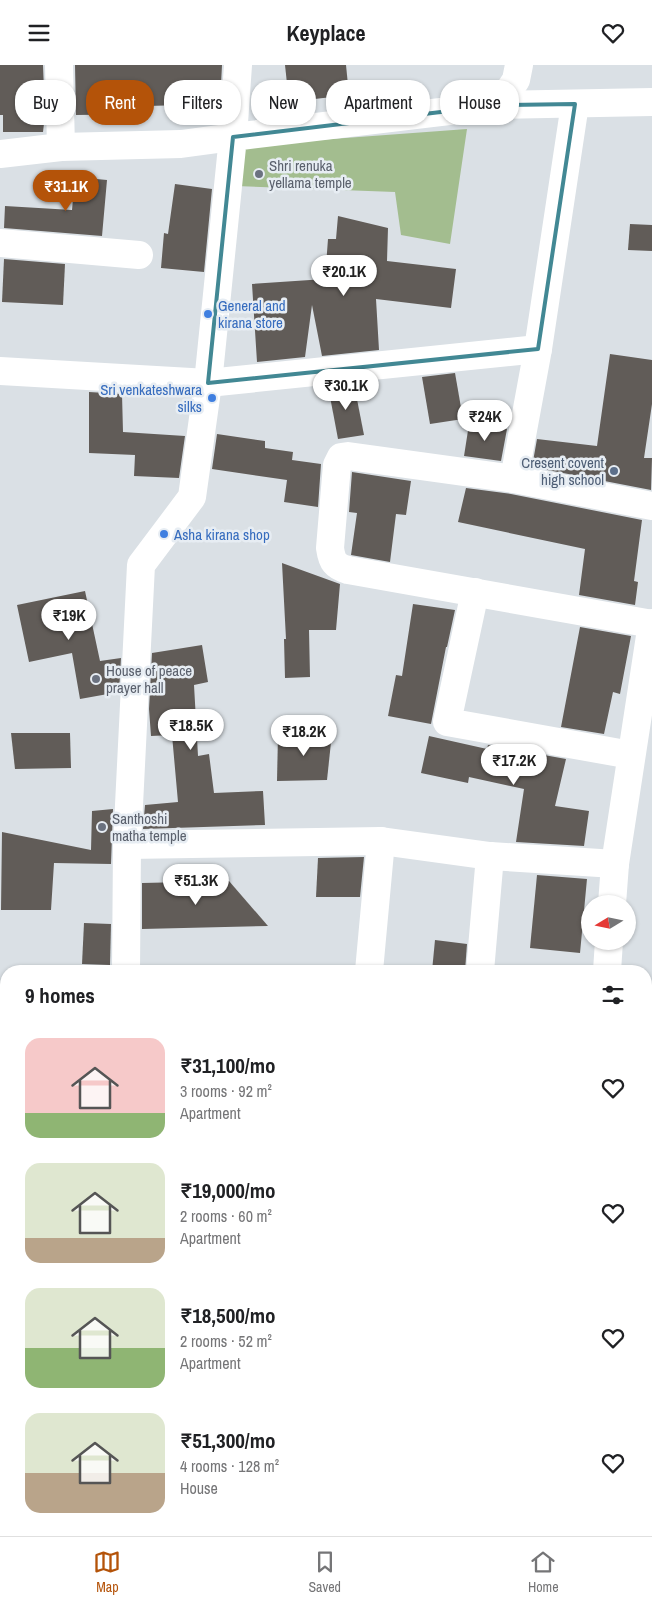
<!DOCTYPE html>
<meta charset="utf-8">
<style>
:root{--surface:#fff;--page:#f2f2f2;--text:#202124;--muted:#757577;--line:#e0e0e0;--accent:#b45309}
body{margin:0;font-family:"Archivo Narrow",sans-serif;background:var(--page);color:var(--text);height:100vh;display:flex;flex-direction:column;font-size:19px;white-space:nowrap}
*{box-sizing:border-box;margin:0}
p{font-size:16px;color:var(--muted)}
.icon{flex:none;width:28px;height:28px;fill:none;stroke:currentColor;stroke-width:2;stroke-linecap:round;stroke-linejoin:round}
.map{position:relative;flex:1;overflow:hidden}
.details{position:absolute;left:0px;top:900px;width:652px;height:571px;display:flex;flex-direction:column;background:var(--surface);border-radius:20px 20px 0 0;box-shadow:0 1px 4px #0004}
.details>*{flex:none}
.hud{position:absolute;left:15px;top:15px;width:622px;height:45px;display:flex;gap:10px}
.needle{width:32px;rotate:260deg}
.buttons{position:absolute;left:581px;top:830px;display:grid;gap:10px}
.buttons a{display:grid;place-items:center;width:55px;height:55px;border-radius:50%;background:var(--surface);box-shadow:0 1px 4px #0004;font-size:25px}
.price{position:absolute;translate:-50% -42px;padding:0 11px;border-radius:18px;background:#fff;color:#222;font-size:16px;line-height:32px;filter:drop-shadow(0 1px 2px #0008)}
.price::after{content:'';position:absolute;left:50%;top:30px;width:15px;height:11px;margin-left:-8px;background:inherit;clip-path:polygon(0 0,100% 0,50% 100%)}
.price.current{background:var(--accent);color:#fff}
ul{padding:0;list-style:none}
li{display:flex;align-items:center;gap:15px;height:125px;padding:0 25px}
li span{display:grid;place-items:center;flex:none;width:140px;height:100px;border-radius:15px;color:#555}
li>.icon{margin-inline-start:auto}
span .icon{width:60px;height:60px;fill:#fffc;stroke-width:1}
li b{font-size:21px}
h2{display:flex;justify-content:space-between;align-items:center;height:60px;padding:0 25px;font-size:21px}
.tag{padding:0 18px;border-radius:20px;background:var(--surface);box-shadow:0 1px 4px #0004;font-size:18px;line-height:45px}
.tag.current{background:var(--accent);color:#fff}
header{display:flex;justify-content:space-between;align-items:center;height:65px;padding:0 25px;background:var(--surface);font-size:22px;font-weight:800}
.tabs{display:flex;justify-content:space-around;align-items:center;height:70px;border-top:1px solid var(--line);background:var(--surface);font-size:14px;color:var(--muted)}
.tabs a{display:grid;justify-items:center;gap:2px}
.tabs .current{color:var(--accent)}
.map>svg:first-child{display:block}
.green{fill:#a3bd8f}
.building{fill:#615c58}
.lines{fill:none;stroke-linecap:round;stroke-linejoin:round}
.minor{stroke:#fff;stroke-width:28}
.marked{fill:none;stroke:#428894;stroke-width:4;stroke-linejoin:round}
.worship-dot{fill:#6b7280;stroke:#e7edf3;stroke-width:2}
.shop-dot{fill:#3f7fe0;stroke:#e7edf3;stroke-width:2}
.service-dot{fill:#5c6f8a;stroke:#e7edf3;stroke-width:2}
.labels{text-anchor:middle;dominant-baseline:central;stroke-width:5;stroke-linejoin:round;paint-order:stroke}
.worship-label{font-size:15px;fill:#5b616d;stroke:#e7edf3;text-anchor:start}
.shop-label{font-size:15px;fill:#366cbe;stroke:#e7edf3;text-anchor:start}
.service-label{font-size:15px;fill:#4e5e75;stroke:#e7edf3;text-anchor:end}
</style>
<header><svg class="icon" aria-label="menu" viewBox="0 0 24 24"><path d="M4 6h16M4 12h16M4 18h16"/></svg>Keyplace<svg class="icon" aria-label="heart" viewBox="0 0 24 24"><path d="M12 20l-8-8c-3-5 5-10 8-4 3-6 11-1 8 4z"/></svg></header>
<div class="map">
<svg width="652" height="1471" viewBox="0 0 652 1471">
<rect width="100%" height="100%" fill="#dae0e5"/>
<!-- green -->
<path class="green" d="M467,64L450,179L401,170L395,127L236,121L237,81Z"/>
<!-- building -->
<g class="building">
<path d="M0,0H43L45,50L43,67H3V50H0Z"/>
<path d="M75,0H222L220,39L147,41V49L76,50Z"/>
<path d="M285,0H346L349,30L289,37Z"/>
<path d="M75,112L107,115L102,171L4,163L5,141L72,145Z"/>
<path d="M175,119L212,124L204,207L161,203L164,168L168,169Z"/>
<path d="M338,151L388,163L387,196L456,204L451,243L376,234L379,285L322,291L312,240L305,292L257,297L252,219L325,214L328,174H336Z"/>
<path d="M630,159L652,160V186L628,185Z"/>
<path d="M4,194L65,199L63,240L2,237Z"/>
<path d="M610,289L652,295V339L644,393H652L651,425L532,402L537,374L597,381Z"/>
<path d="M455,308L463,354L430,359L422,312Z"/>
<path d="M354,319L364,370L338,374L328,321Z"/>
<path d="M89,327L122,329L123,367L185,371L179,413L134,411L135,390L89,388Z"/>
<path d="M469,359L507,364L501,396L464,391Z"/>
<path d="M217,369L265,376V383L293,387L292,395L321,399L318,442L284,437L287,415L212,404Z"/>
<path d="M352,407L411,416L406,450L396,449L390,497L351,490L357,448L349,447Z"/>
<path d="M466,423L511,429L642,455L634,516L638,517L635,540L579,530L585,484L458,457Z"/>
<path d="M282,498L340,519L336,565H309L310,612L285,613L284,574H286Z"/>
<path d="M85,526L100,596L121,593L119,627L80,634L72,588L29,597L17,540Z"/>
<path d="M413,539L455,545L447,582H446L431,659L388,651L396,610L402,611Z"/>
<path d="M580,562L631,571L620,629L613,627L604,669L561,662Z"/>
<path d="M202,580L208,617L194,620L198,691L209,689L214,728L263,726L265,760L143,764L145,740L178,737L172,670L151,671L149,644L152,588Z"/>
<path d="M11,668H70L71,703L15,704Z"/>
<path d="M332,668L327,715L277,716L278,670Z"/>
<path d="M429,671L487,684L488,680L566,694L555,741L589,746L584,781L516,777L524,724L469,712L468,718L421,708Z"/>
<path d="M113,744L111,799L54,798L51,845H1L2,767L91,785L92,746Z"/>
<path d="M364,792L360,832H316L318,793Z"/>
<path d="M537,810L587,814L580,888L530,883Z"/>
<path d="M229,816L268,861L142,864V818Z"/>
<path d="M84,858L111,859L110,900L82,899Z"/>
<path d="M435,875L467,879L465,906H432Z"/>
</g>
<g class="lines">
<!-- minor -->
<g class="minor">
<path d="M59,0L61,82"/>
<path d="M499,40L516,15L519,0"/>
<path d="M0,89L61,82L181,79L233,72L238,0"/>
<path d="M0,178L139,190"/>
<path d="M0,306L208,318L538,284"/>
<path d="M514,414L538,284L575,39"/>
<path d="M652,441L514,414L348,391L341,392L337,400L330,483C332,497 335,501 348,505L652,559"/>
<path d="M475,527L447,657L631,690"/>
<path d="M127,780L381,776L490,791L615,799"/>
<path d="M612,839L615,799L652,558"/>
<path d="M126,906L127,780L141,500L192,432L208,318L233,72L499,40L652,37"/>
<path d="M369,906L381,776"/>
<path d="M480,906L490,791"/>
<path d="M607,906L609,876"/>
<path d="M646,1224L652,1223"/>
<path d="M0,1364L6,1361"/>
<path d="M646,1390L652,1389"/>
<path d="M122,1465L123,1471"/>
<path d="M364,1465L365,1471"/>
<path d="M480,1465L482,1471"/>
<path d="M615,1465L616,1471"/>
</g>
</g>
<!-- marked area -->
<path class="marked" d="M575,39L538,284L208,318L233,72L499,40Z"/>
<!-- markers -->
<g class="worship-dot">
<circle cx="259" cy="109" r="5"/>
<circle cx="96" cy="614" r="5"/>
<circle cx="102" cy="762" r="5"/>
</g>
<g class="shop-dot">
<circle cx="208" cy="249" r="5"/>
<circle cx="212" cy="333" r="5"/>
<circle cx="164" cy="469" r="5"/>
</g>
<circle class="service-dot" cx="614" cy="406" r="5"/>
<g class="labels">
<!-- worship labels -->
<g class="worship-label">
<text x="269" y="100">Shri renuka<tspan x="269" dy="17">yellama temple</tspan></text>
<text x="106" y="605">House of peace<tspan x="106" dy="17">prayer hall</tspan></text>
<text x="112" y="753">Santhoshi<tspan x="112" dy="17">matha temple</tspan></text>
</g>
<!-- shop labels -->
<g class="shop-label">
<text x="218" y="240">General and<tspan x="218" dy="17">kirana store</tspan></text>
<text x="202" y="324" text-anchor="end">Sri venkateshwara<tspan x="202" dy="17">silks</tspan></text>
<text x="174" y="469">Asha kirana shop</text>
</g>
<!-- service labels -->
<g class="service-label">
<text x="604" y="397">Cresent covent<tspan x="604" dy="17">high school</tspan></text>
</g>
</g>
</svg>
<div class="buttons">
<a><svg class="needle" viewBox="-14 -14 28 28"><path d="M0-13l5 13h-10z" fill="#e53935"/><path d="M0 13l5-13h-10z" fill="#757577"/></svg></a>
</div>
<b class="price current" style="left:66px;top:147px">₹31.1K</b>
<b class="price" style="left:344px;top:232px">₹20.1K</b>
<b class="price" style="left:346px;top:346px">₹30.1K</b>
<b class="price" style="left:485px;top:377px">₹24K</b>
<b class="price" style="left:69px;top:576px">₹19K</b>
<b class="price" style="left:191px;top:686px">₹18.5K</b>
<b class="price" style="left:304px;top:692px">₹18.2K</b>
<b class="price" style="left:514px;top:721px">₹17.2K</b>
<b class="price" style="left:196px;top:841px">₹51.3K</b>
<div class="hud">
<a class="tag">Buy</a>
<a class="tag current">Rent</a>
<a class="tag">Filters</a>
<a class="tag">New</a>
<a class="tag">Apartment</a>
<a class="tag">House</a>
</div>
<section class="details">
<h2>9 homes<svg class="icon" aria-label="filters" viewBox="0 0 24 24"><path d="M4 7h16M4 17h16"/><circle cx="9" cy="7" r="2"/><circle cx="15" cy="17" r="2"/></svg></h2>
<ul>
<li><span style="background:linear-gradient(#f6c9c9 75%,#8fb573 0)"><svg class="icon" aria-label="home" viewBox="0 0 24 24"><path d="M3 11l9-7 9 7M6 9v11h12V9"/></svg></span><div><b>₹31,100/mo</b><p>3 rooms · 92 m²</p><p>Apartment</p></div><svg class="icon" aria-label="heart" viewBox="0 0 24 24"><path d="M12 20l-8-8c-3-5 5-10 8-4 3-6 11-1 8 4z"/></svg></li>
<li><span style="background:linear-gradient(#dfe7d0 75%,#b9a48a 0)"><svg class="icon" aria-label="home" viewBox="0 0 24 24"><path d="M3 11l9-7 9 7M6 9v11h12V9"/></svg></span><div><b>₹19,000/mo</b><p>2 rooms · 60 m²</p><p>Apartment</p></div><svg class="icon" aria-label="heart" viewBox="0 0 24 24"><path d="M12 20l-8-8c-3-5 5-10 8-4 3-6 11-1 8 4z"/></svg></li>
<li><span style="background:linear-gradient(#dfe7d0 60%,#8fb573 0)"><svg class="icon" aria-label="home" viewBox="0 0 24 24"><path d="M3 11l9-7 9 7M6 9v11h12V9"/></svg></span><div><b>₹18,500/mo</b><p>2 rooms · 52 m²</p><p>Apartment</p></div><svg class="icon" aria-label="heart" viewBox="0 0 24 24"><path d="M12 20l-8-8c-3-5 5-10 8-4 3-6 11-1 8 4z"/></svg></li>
<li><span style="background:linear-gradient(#dfe7d0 60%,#b9a48a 0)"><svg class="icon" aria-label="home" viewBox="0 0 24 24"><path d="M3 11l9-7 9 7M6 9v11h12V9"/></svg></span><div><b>₹51,300/mo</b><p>4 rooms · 128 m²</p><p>House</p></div><svg class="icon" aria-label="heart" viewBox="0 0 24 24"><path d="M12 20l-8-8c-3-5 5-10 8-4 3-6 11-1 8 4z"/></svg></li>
</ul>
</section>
</div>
<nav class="tabs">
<a class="current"><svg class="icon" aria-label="map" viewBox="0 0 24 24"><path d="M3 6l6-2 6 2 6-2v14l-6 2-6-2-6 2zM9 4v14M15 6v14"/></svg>Map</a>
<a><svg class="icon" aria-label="saved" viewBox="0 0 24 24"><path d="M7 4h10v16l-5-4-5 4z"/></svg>Saved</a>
<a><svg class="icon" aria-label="home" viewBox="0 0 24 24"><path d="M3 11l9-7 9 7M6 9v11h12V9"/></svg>Home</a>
</nav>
